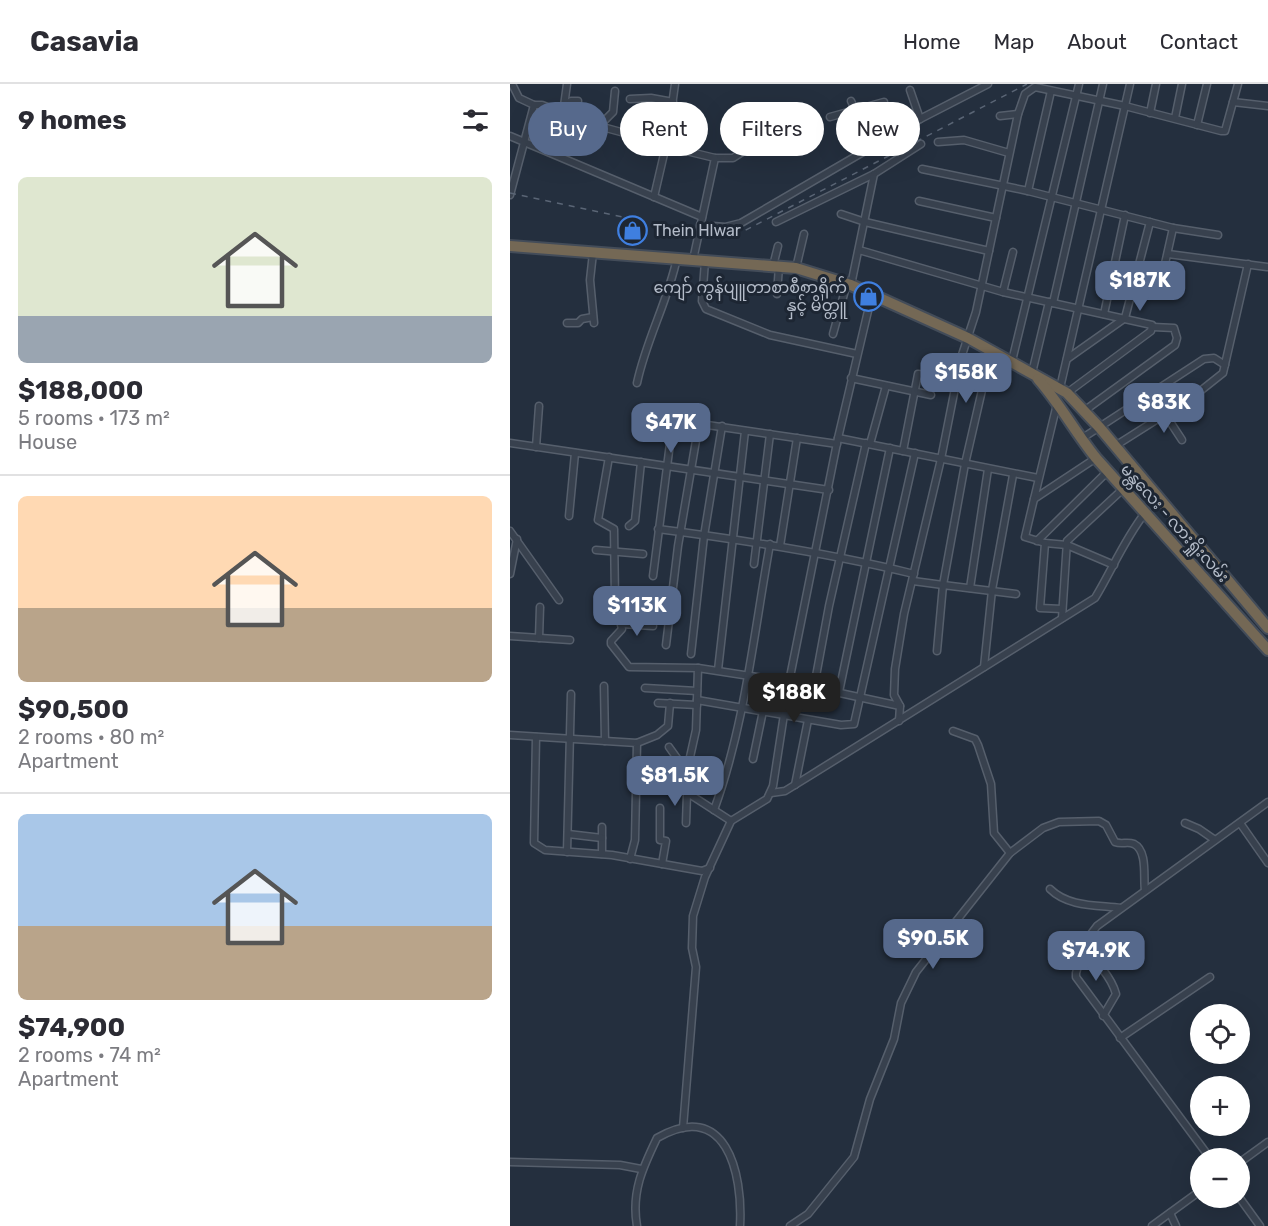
<!DOCTYPE html>
<meta charset="utf-8">
<style>
:root{--surface:#fff;--page:#f7f7f7;--text:#2b2b33;--muted:#7c7c81;--line:#e1e1e2;--accent:#56698c}
body{margin:0;font-family:Rubik,"Noto Sans Myanmar",sans-serif;background:var(--page);color:var(--text);height:100vh;display:flex;flex-direction:column;font-size:22px;white-space:nowrap}
*{box-sizing:border-box;margin:0}
p{font-size:20px;color:var(--muted)}
.icon{flex:none;width:33px;height:33px;fill:none;stroke:currentColor;stroke-width:2;stroke-linecap:round;stroke-linejoin:round}
.map{position:relative;flex:1;overflow:hidden}
.sheet{display:flex;flex-direction:column;background:var(--surface);width:510px}
.sheet>*{flex:none}
.top-card{position:absolute;left:18px;top:18px;width:570px;height:54px;display:flex;gap:12px}
.tools{position:absolute;left:680px;top:920px;display:grid;gap:12px}
.tools a{display:grid;place-items:center;width:60px;height:60px;border-radius:50%;background:var(--surface);box-shadow:0 6px 24px #0002;font-size:30px}
.price{position:absolute;translate:-50% -51px;padding:0 14px;border-radius:12px;background:var(--accent);color:#fff;font-size:20px;line-height:39px;filter:drop-shadow(0 2px 3px #0008)}
.price::after{content:'';position:absolute;left:50%;top:36px;width:18px;height:14px;margin-left:-9px;background:inherit;clip-path:polygon(0 0,100% 0,50% 100%)}
.price.active{background:#222;color:#fff}
ul{padding:0;list-style:none}
li{display:grid;align-content:center;gap:12px;height:318px;padding:0 18px}
li+li{border-top:2px solid var(--line)}
li span{display:grid;place-items:center;height:186px;border-radius:9px;color:#555}
li>.icon{margin-inline-start:auto}
span .icon{width:108px;height:108px;fill:#fffc;stroke-width:1}
li b{font-size:26px}
h2{display:flex;justify-content:space-between;align-items:center;height:72px;padding:0 18px;font-size:26px}
.tag{padding:0 21px;border-radius:27px;background:var(--surface);box-shadow:0 6px 24px #0002;font-size:21px;line-height:54px}
.tag.active{background:var(--accent);color:#fff}
header{display:flex;align-items:center;gap:36px;box-sizing:border-box;height:84px;padding:0 30px;background:var(--surface);border-bottom:2px solid var(--line)}
header strong{font-size:28px}
nav{display:flex;gap:33px;margin-inline-start:auto;font-size:21px}
main{display:flex;flex:1;min-height:0}
.map>svg:first-child{display:block}
.lines{fill:none;stroke-linecap:round;stroke-linejoin:round}
.street-casing{stroke:#565f6c;stroke-width:9}
.highway-casing{stroke:#434c59;stroke-width:14}
.street{stroke:#38414e;stroke-width:6}
.highway{stroke:#746855;stroke-width:10}
.rail{stroke:#5a6575;stroke-width:1.5;stroke-dasharray:6 6;stroke-linecap:butt}
.labels{text-anchor:middle;dominant-baseline:central;stroke-width:6;stroke-linejoin:round;paint-order:stroke}
.poi-label{font-size:16px;fill:#b4bcc9;stroke:#1d2633;text-anchor:start}
.street-label{font-size:16px;fill:#b4bcc9;stroke:#1d2633}
</style>
<header>
<strong>Casavia</strong>
<nav><a>Home</a><a>Map</a><a>About</a><a>Contact</a></nav>
</header>
<main>
<section class="sheet">
<h2>9 homes<svg class="icon" aria-label="filters" viewBox="0 0 24 24"><path d="M4 7h16M4 17h16"/><circle cx="9" cy="7" r="2"/><circle cx="15" cy="17" r="2"/></svg></h2>
<ul>
<li><span style="background:linear-gradient(#dfe7d0 75%,#9aa5b1 0)"><svg class="icon" aria-label="home" viewBox="0 0 24 24"><path d="M3 11l9-7 9 7M6 9v11h12V9"/></svg></span><div><b>$188,000</b><p>5 rooms · 173 m²</p><p>House</p></div></li>
<li><span style="background:linear-gradient(#ffd9b3 60%,#b9a48a 0)"><svg class="icon" aria-label="home" viewBox="0 0 24 24"><path d="M3 11l9-7 9 7M6 9v11h12V9"/></svg></span><div><b>$90,500</b><p>2 rooms · 80 m²</p><p>Apartment</p></div></li>
<li><span style="background:linear-gradient(#a9c7e8 60%,#b9a48a 0)"><svg class="icon" aria-label="home" viewBox="0 0 24 24"><path d="M3 11l9-7 9 7M6 9v11h12V9"/></svg></span><div><b>$74,900</b><p>2 rooms · 74 m²</p><p>Apartment</p></div></li>
</ul>
</section>
<div class="map">
<svg width="758" height="1142" viewBox="0 0 758 1142">
<rect width="100%" height="100%" fill="#242f3e"/>
<g class="lines">
<defs>
<g id="street">
<path d="M2,0L9,14L24,21"/>
<path d="M400,6L410,35"/>
<path d="M120,15L141,14L163,18"/>
<path d="M341,17L362,63"/>
<path d="M723,18L758,22"/>
<path d="M54,22L61,17H68"/>
<path d="M50,28L54,22L57,0"/>
<path d="M640,29L646,0"/>
<path d="M490,32L508,30"/>
<path d="M320,33L374,18"/>
<path d="M665,34L672,0"/>
<path d="M687,41L697,0"/>
<path d="M89,42L103,28L105,7"/>
<path d="M385,50L393,70"/>
<path d="M0,52L192,133"/>
<path d="M428,58L454,56L499,69"/>
<path d="M205,74H223L237,65"/>
<path d="M412,85L518,107L663,144L708,151"/>
<path d="M518,107L541,7"/>
<path d="M0,111L24,21H32L89,42L129,53L157,57L168,65L205,74L183,176"/>
<path d="M144,113L157,57L165,0"/>
<path d="M409,117L486,134"/>
<path d="M331,130L355,138L479,167"/>
<path d="M266,138L364,90L411,60"/>
<path d="M190,141L215,143L231,139L410,35L478,0"/>
<path d="M349,166L493,208L642,241L641,247L557,309"/>
<path d="M83,169L80,196L84,239"/>
<path d="M658,170L757,183"/>
<path d="M195,177L192,217L196,225L260,251L347,270"/>
<path d="M263,182L268,162"/>
<path d="M286,184L294,150"/>
<path d="M652,193L663,144"/>
<path d="M341,201L364,90"/>
<path d="M493,208L503,168"/>
<path d="M267,210L269,182"/>
<path d="M543,219L593,0"/>
<path d="M594,230L615,131"/>
<path d="M57,239H68L72,235L83,233"/>
<path d="M323,250L337,199"/>
<path d="M557,275L615,234L640,138"/>
<path d="M502,277L569,0"/>
<path d="M522,289L539,218"/>
<path d="M341,294L421,311"/>
<path d="M127,299C136,256 158,217 167,174"/>
<path d="M550,304L620,0"/>
<path d="M547,320L524,415L586,374"/>
<path d="M574,327L665,261L667,254L664,244L643,243"/>
<path d="M655,330L672,356"/>
<path d="M328,354L528,394"/>
<path d="M571,355L694,275L704,274L715,281"/>
<path d="M0,359L319,406"/>
<path d="M360,360L376,302"/>
<path d="M605,362L684,312L713,289L738,180"/>
<path d="M26,363L29,322"/>
<path d="M393,367L408,290L446,294"/>
<path d="M99,373L88,436L104,445L105,516L112,545L101,557V560L119,583L188,584L186,646L180,673L170,698L173,706L221,737"/>
<path d="M524,415L515,453L535,459L557,461L604,481"/>
<path d="M59,432L65,369"/>
<path d="M119,442L125,437L131,378"/>
<path d="M148,445C234,456 319,469 404,490"/>
<path d="M0,447L49,516"/>
<path d="M527,457L598,387"/>
<path d="M535,459L530,524L552,525"/>
<path d="M270,462L287,354"/>
<path d="M86,466L133,470"/>
<path d="M244,480L260,350"/>
<path d="M0,490L7,455"/>
<path d="M143,492L163,336L327,360"/>
<path d="M403,497L433,501L455,380L481,267"/>
<path d="M460,504L478,385"/>
<path d="M552,534L557,457L628,391"/>
<path d="M112,540L143,542"/>
<path d="M0,552L60,556"/>
<path d="M29,554L30,523"/>
<path d="M156,561L168,462L189,339"/>
<path d="M427,567L433,501L506,510"/>
<path d="M181,570L194,452L212,342"/>
<path d="M474,583L482,506L503,391"/>
<path d="M188,584L279,598L390,622"/>
<path d="M208,586L235,347"/>
<path d="M94,602L95,657"/>
<path d="M304,603L319,522L356,359"/>
<path d="M135,604L187,607"/>
<path d="M329,608L380,364"/>
<path d="M187,616L331,641L344,640L405,369"/>
<path d="M148,619L187,621"/>
<path d="M389,637L390,622L384,611L385,585L394,530L431,375L451,274L466,228L508,30L515,10L525,3L615,22L711,47H715L728,0"/>
<path d="M443,647L465,655L468,661L481,700L484,749L500,769"/>
<path d="M0,651L127,659L125,756L120,775"/>
<path d="M26,653L24,759L35,766L102,771L192,787L200,784"/>
<path d="M127,659L147,651L158,642L160,619"/>
<path d="M159,663L174,684"/>
<path d="M243,675L253,627"/>
<path d="M285,701L298,636"/>
<path d="M261,709L275,707L301,691L585,514C602,486 614,456 635,429"/>
<path d="M150,724V756L156,757L152,780"/>
<path d="M204,726C235,641 244,548 260,460"/>
<path d="M176,739L177,709"/>
<path d="M675,739L689,745L705,756"/>
<path d="M730,739L758,779"/>
<path d="M92,743V770"/>
<path d="M58,750L92,754"/>
<path d="M57,768L61,610"/>
<path d="M540,805C558,823 587,821 611,824"/>
<path d="M572,864C586,877 601,892 606,910L593,932"/>
<path d="M610,954L700,893"/>
<path d="M173,1044L186,883L182,864L183,832L195,793L221,737L257,715L263,702L279,598L328,354L362,210"/>
<path d="M700,1074L566,893V889L575,858L587,842L758,718"/>
<path d="M0,1078L110,1081L131,1085"/>
<path d="M729,1079L758,1058"/>
<path d="M729,1113L750,1142"/>
<path d="M660,1129L666,1142"/>
<path d="M127,1142C121,1108 133,1083 147,1054C216,1014 233,1089 230,1142"/>
<path d="M280,1142L298,1130L344,1073L360,1015L384,955L391,919L406,888L500,769L533,744L549,738L589,737L596,741L605,758C612,761 617,757 624,760C638,767 633,794 635,806"/>
<path d="M642,1142L690,1107"/>
</g>
<g id="highway">
<path d="M0,162L286,184L341,201L458,254L557,309L590,344L758,544"/>
<path d="M528,295C550,320 565,348 586,374L758,566"/>
</g>
</defs>
<!-- street casing -->
<use href="#street" class="street-casing"/>
<!-- highway casing -->
<use href="#highway" class="highway-casing"/>
<!-- street -->
<use href="#street" class="street"/>
<!-- highway -->
<use href="#highway" class="highway"/>
<!-- rail -->
<path class="rail" d="M0,109L174,146L232,148L517,0"/>
</g>
<!-- icons -->
<defs>
<symbol id="shop-ring" viewBox="-11 -11 22 22"><circle r="9.5" fill="#1d2633" stroke="#3f7fe0" stroke-width="1.5"/><path d="M-5-2.5h2.3a2.7 3.5 0 0 1 5.4 0H5L5.5 6h-11ZM-1.5-2.5h3a1.5 2.3 0 0 0-3 0Z" fill="#3f7fe0"/></symbol>
</defs>
<g fill-rule="evenodd">
<use href="#shop-ring" x="106" y="130" width="33" height="33"/>
<use href="#shop-ring" x="342" y="196" width="33" height="33"/>
</g>
<g class="labels">
<!-- poi labels -->
<g class="poi-label">
<text x="143" y="146">Thein Hlwar</text>
<text x="337" y="203" text-anchor="end">ကျော် ကွန်ပျူတာစာစီစာရိုက်<tspan x="337" dy="18">နှင့် မိတ္တူ</tspan></text>
</g>
<!-- street labels -->
<g class="street-label">
<text transform="translate(665 439) rotate(48)">မန္တလေး - လားရှိုးလမ်း</text>
</g>
</g>
</svg>
<div class="tools">
<a><svg class="icon" aria-label="locate" viewBox="0 0 24 24"><circle cx="12" cy="12" r="6"/><path d="M12 2v4M12 18v4M2 12h4M18 12h4"/></svg></a>
<a>+</a>
<a>−</a>
</div>
<b class="price" style="left:630px;top:228px">$187K</b>
<b class="price" style="left:456px;top:320px">$158K</b>
<b class="price" style="left:654px;top:350px">$83K</b>
<b class="price" style="left:161px;top:370px">$47K</b>
<b class="price" style="left:127px;top:553px">$113K</b>
<b class="price active" style="left:284px;top:640px">$188K</b>
<b class="price" style="left:165px;top:723px">$81.5K</b>
<b class="price" style="left:423px;top:886px">$90.5K</b>
<b class="price" style="left:586px;top:898px">$74.9K</b>
<div class="top-card">
<a class="tag active">Buy</a>
<a class="tag">Rent</a>
<a class="tag">Filters</a>
<a class="tag">New</a>
</div>
</div>
</main>
